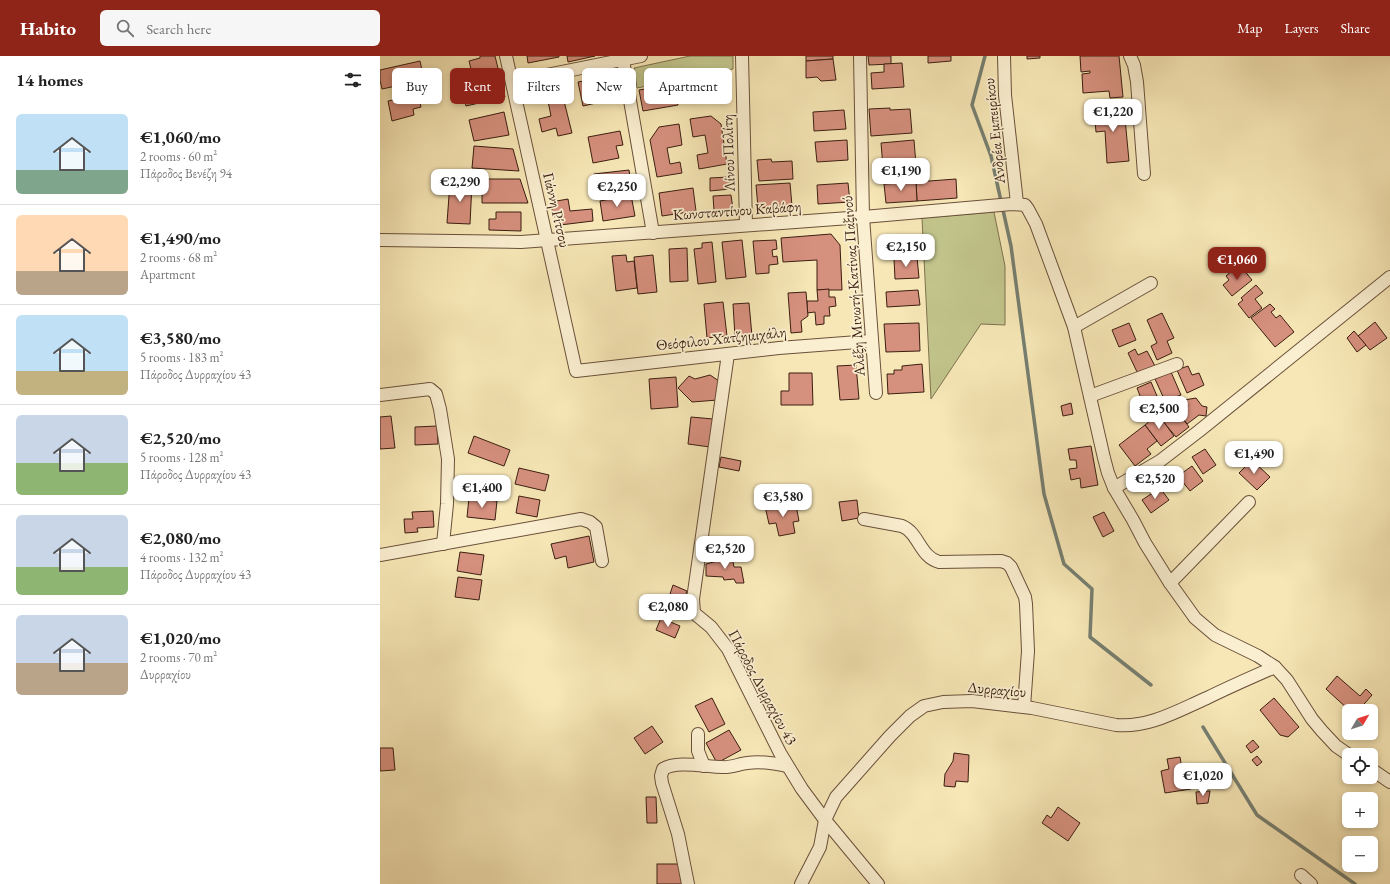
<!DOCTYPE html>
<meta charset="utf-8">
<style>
:root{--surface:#fff;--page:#f6f6f6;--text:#222;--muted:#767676;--line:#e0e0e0;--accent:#8f2418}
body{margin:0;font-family:"EB Garamond",serif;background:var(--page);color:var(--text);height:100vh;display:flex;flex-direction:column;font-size:15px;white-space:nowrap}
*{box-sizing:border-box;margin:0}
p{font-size:13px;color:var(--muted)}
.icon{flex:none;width:22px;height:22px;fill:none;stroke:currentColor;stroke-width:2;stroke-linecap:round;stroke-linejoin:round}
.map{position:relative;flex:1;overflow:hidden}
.details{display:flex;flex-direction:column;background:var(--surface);width:380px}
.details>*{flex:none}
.top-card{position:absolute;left:12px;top:12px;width:380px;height:36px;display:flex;gap:8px}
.needle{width:26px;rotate:51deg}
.buttons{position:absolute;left:962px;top:648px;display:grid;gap:8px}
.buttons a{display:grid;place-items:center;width:36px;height:36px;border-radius:6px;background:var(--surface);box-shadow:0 2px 6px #0003;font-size:20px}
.price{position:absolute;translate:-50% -34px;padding:0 9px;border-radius:8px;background:#fff;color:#222;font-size:13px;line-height:26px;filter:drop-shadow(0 1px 2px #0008)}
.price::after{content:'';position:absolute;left:50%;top:24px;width:12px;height:9px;margin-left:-6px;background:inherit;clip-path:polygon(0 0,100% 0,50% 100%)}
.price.selected{background:var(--accent);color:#fff}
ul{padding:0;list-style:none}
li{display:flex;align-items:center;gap:12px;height:100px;padding:0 16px}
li+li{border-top:1px solid var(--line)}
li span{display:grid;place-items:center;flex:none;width:112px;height:80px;border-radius:6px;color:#555}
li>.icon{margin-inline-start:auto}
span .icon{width:48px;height:48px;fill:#fffc;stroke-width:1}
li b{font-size:17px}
h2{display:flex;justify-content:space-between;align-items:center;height:48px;padding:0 16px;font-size:17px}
.pill{padding:0 14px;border-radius:6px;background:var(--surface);box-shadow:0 2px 6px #0003;font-size:14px;line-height:36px}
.pill.selected{background:var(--accent);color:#fff}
header{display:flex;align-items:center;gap:24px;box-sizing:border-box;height:56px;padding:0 20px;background:var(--accent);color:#fff}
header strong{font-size:19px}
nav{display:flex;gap:22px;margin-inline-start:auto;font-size:14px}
.search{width:280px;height:36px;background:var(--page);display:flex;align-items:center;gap:10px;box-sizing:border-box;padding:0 14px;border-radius:6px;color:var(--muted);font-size:15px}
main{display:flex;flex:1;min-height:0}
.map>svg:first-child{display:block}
.green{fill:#c1c48b;stroke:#7e714e}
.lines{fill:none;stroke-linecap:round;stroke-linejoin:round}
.stream{stroke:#767f71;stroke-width:3.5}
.building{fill:#d6907e;stroke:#3b1e10}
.minor-casing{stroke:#6a503a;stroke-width:14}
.minor{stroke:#faefd0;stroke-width:12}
.labels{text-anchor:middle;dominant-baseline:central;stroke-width:3.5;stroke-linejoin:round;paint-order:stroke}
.street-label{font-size:15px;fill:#3b1e10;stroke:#faefd0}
</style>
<header>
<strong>Habito</strong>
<div class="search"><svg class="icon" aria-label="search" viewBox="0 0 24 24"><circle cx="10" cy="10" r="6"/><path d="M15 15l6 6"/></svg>Search here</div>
<nav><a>Map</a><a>Layers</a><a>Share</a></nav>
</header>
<main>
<section class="details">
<h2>14 homes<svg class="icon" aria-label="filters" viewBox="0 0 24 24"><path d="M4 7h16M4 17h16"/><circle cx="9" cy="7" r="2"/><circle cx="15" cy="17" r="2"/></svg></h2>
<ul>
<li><span style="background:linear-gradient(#bfe0f5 70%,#7fa58c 0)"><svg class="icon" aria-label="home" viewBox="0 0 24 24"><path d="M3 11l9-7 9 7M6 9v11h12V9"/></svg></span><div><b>€1,060/mo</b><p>2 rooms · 60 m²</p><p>Πάροδος Βενέζη 94</p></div></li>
<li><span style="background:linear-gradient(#ffd9b3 70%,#b9a48a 0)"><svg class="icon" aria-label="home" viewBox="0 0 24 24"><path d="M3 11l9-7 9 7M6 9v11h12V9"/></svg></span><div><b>€1,490/mo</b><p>2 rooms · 68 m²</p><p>Apartment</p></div></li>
<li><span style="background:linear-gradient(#bfe0f5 70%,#c2b280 0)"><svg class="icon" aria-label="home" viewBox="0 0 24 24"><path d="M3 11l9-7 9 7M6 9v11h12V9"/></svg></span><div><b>€3,580/mo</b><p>5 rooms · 183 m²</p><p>Πάροδος Δυρραχίου 43</p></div></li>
<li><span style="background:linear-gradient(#c9d6e8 60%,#8fb573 0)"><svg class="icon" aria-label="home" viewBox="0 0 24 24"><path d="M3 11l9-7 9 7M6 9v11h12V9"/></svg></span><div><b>€2,520/mo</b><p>5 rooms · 128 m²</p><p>Πάροδος Δυρραχίου 43</p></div></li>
<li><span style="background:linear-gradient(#c9d6e8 65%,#8fb573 0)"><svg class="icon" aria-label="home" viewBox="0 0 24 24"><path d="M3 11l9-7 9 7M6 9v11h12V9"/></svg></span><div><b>€2,080/mo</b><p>4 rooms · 132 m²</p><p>Πάροδος Δυρραχίου 43</p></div></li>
<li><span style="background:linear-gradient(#c9d6e8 60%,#b9a48a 0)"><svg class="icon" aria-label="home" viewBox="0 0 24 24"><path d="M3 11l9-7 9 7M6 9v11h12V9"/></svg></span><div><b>€1,020/mo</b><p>2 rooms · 70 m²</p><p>Δυρραχίου</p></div></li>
</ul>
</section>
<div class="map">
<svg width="1010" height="828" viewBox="0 0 1010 828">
<rect width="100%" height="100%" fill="#f7e7b6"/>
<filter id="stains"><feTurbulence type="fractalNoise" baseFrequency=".005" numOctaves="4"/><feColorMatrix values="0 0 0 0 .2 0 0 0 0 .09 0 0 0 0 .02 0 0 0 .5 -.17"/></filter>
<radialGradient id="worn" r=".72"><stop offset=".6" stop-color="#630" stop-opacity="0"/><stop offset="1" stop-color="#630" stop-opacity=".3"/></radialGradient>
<!-- green -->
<g class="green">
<path d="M310,0H353V13L257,32L254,12Z"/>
<path d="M614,156L625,210V269L601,268L551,343L542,162Z"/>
</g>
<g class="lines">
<!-- stream -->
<g class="stream">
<path d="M605,0L592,49L611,100L631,190L664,438L684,508L712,533L710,581L771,629"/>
<path d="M823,671L877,759L975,828"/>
</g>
</g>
<!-- building -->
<g class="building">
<path d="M100,0H115L125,41L86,50L81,32L95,29L89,5L100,2Z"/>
<path d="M147,0H179V1L148,7Z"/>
<path d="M187,0H215L188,6Z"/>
<path d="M426,0H453V3L426,5Z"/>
<path d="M488,0H511V8L489,9Z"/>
<path d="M548,0H571V5L548,7Z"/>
<path d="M647,0H660V2L647,3Z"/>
<path d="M700,0H739L743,41L730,42L729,35L703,37L702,18L710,17V15L701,16Z"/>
<path d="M453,3L456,24L441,25L437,21L426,22V5Z"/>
<path d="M40,5L44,24L2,33L0,24V14Z"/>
<path d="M522,7L524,31L492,33L491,17L504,16V8Z"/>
<path d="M342,19L346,43L323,47L321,36L315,37L313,24Z"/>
<path d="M232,20L237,44L223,46V41L215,43L216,47L203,50L198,26Z"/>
<path d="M294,28L298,49L263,55L259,34Z"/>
<path d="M38,39L41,51L33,53L34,59L12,65L8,45Z"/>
<path d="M183,41L192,77L178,80L176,72L162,76L159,63L171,60L168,45Z"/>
<path d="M510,52V54L530,53L532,77L491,80L489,53Z"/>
<path d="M744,52L749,105L727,107L725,75L716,76L714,54Z"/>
<path d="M464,54L466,73L434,75L433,56Z"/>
<path d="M124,56L129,79L94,85L89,64Z"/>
<path d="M331,60L341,68L347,108L319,113L317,99L328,97L325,79L313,81L310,63Z"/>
<path d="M299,68L302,89L287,92L290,108L300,106L302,117L277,121L270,84L279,71Z"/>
<path d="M240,75L243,89L236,90L239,102L213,107L208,81Z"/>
<path d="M467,84L468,104L437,106L435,86Z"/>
<path d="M534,84L536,109L503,111L501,87Z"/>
<path d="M94,90L133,93L139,115L92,112Z"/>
<path d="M391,103L392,106L412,105L413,123L379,125L377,104Z"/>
<path d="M249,114L252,133L216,137L214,118Z"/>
<path d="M349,121L350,133L330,135V122Z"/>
<path d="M102,123H140L148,147H102Z"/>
<path d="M576,123L577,142L537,145L536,126Z"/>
<path d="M70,126L92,127L90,168L67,167Z"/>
<path d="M536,126L537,145L506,147L504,128Z"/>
<path d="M410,127L412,150L378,152L376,129Z"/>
<path d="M468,127L470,146L438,148L437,129Z"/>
<path d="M313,132L316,155L282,160L279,137Z"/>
<path d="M251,139L255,160L223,165L220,145Z"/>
<path d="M351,139L353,153L334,155L333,140Z"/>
<path d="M188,143L190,155L212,153L213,165L180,169L179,160L173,161L171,146Z"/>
<path d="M116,156H141V175L109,174V163H116Z"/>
<path d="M451,178L460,189L462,234H437V204L403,206L401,182Z"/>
<path d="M362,184L366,221L346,223L342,186Z"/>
<path d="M396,184L397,193L392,194L393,201L397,200L398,208L389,209V217L376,218L373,185Z"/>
<path d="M332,186L336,226L318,228L314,193L322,192V187Z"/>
<path d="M307,192L308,225L290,226L289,193Z"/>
<path d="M246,199L247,206L254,205L257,232L236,235L232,200Z"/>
<path d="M273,199L277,236L258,238L254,201Z"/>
<path d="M537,201L539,222L515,223L514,203Z"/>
<path d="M854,213L858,217L863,213L872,224L852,240L843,229L849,224L846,220Z"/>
<path d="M876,229L883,237L875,243L882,252L869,262L858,248L863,244L861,242Z"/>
<path d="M449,233V241H455L456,250L449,251L450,260H444V268L436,269L435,256L427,257V245H438L437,234Z"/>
<path d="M538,234L540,249L507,251L506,236Z"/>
<path d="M426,236L428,260L421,265L422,276L411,277L408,237Z"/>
<path d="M343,246L347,280L327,282L324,248Z"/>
<path d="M369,247L372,280L355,281L353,248Z"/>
<path d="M890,248L895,253L891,256L896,262L900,259L914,276L895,291L871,262Z"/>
<path d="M782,257L794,282L787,285L792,297L777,304L771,290L777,287L767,264Z"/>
<path d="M995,266L1007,282L990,294L978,280Z"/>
<path d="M539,267L540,295L506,296L504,268Z"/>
<path d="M749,267L756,284L739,291L732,274Z"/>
<path d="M974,275L986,289L977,296L967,282Z"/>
<path d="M755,293L758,299L767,295L775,310L758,318L748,297Z"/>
<path d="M542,308L544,336L508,338L507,318H514V314H522V310Z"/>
<path d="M476,309L479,343L460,344L457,310Z"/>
<path d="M808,310L812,319L819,317L824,329L807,337L797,314Z"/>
<path d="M791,316L801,339L785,345L775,323Z"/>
<path d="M409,317H432L433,349H401V335H409Z"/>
<path d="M330,319L342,327L338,344L312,346L298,332L309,320L315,323Z"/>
<path d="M296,321L298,351L271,353L269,323Z"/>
<path d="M771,326L780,347L765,353L757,332Z"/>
<path d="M816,342L822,350L827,351L826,360L819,359L807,368L799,357L808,350L804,344Z"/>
<path d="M691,347L693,358L683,360L681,350Z"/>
<path d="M795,352L809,371L796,381L781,363Z"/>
<path d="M778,358L794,380L781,390L765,369Z"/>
<path d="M11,360L15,392L0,393V361Z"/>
<path d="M311,361L333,363L330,391L308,388Z"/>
<path d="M765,369L777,385L767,393L771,398L755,410L739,389Z"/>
<path d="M57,370L58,388L35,389V371Z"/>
<path d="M94,380L130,394L124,410L88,397Z"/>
<path d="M711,390L718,429L701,432L700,422L691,424L689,413L697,412L696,404H690L688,393Z"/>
<path d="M825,393L836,409L823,418L812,401Z"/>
<path d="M341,401L361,405L359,415L339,411Z"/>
<path d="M872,404L890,421L877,434L859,417Z"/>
<path d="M812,410L823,425L810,435L798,420Z"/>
<path d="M139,412L169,419L165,435L135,428Z"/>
<path d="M780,432L789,444L771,457L762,444Z"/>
<path d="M139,440L160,444L157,461L136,457Z"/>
<path d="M89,442L117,445L115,464L87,461Z"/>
<path d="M477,444L479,462L462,465L459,446Z"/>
<path d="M404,446L405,451L416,449L419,465L413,466L415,477L399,480L396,467L389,468L385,450Z"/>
<path d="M53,455L54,471L37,472L38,476L25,477L24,463H33L32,456Z"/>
<path d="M724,456L734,475L723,481L713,461Z"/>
<path d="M209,480L214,506L188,512L186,500L175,503L171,488Z"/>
<path d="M329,483L353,488L351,499L338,496L337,501L327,499Z"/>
<path d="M80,496L104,499L101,519L77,515Z"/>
<path d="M352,501L354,511H361L364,527H356L354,523L344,524L343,521L326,520V508Z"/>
<path d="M78,521L102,524L99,544L75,541Z"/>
<path d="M293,529L307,535L304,543L290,538Z"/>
<path d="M281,562L300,570L295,582L276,574Z"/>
<path d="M957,620L980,640L986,633L992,639L978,655H970L946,633Z"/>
<path d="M332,642L345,668L329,676L315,650Z"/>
<path d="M894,642L919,671L908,681L900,679L880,654Z"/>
<path d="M272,670L283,686L265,698L254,682Z"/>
<path d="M349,674L361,694L337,707L326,687Z"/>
<path d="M873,684L879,691L871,697L866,690Z"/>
<path d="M0,692H13L15,714L0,715Z"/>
<path d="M574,697L589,699L588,726L576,725L575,731L564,730L565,718L573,705Z"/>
<path d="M877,700L882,706L877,710L872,704Z"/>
<path d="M800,701L803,719L808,718L811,733L785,737L781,715L789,713L787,703Z"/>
<path d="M830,735L828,747L817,748L816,736Z"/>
<path d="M266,741H276L277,767H267Z"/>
<path d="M678,751L700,767L688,785L662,767L667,759L671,762Z"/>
<rect x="277" y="808" width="26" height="20"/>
</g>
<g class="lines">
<defs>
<g id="minor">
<path d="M126,0L196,315L399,292L491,285"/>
<path d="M362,0L366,169"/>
<path d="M480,0L483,161L496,337"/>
<path d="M624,0L625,39L637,147"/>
<path d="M750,0L754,9L757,26L764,118"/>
<path d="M243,4L273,177"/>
<path d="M132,26L261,0"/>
<path d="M0,184L141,186L483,161L632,148L645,149L648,153L656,168L694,271L724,402L728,417L734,432L753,464L765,487L790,527L815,562L835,579L878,600L895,611L907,624L932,663L942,675L956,690L969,699"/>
<path d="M694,271L771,227"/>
<path d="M348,298L313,543L314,557L331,571L348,593L400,697L422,733L445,764L498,828"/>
<path d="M0,339L50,333L56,338L60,353L68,403L67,448L63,488"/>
<path d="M710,340L797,308"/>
<path d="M734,432L780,405L819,375L1010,221"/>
<path d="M484,463L522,470C539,477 540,501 559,506L621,505L627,507L631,511L645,541L646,548L648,595L644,651"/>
<path d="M0,499L201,463L210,466L216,471L222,505"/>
<path d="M790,527L869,446"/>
<path d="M318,678V695L324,710"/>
<path d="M991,713L1010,726"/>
<path d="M921,819L931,828"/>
<path d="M308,828L298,778L282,727L281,720L283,713C297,704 326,711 342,711C350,712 359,708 367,707C380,705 394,707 407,710"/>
<path d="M421,828L440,791L445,764L456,741L510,680L530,660L544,650L563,646L592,645L652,652L736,669C769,672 797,655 827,642C849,631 872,621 895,611"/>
</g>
</defs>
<!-- minor casing -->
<use href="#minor" class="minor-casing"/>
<!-- minor -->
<use href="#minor" class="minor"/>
</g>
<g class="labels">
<!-- street labels -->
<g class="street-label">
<text transform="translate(614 75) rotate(-96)">Ανδρέα Εμπειρίκου</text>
<text transform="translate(348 97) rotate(-92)">Λίνου Πολίτη</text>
<text transform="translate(177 154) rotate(77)">Γιάννη Ρίτσου</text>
<text transform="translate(357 154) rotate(-4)">Κωνσταντίνου Καβάφη</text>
<text transform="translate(473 230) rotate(-94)">Αλέξη Μινωτή-Κατίνας Παξινού</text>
<text transform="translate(341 282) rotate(-6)">Θεόφιλου Χατζημιχάλη</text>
<text transform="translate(383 631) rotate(62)">Πάροδος Δυρραχίου 43</text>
<text transform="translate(617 633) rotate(5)">Δυρραχίου</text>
</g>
</g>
<rect width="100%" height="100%" filter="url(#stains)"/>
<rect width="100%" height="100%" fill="url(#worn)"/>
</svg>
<div class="buttons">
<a><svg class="needle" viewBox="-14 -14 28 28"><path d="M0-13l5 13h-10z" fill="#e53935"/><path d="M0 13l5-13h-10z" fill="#767676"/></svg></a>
<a><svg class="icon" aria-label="locate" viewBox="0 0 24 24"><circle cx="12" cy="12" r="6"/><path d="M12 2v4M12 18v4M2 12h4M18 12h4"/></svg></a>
<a>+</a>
<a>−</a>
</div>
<b class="price" style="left:733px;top:77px">€1,220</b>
<b class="price" style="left:521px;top:136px">€1,190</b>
<b class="price" style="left:80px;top:147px">€2,290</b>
<b class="price" style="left:237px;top:152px">€2,250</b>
<b class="price" style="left:526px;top:212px">€2,150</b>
<b class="price selected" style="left:857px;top:225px">€1,060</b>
<b class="price" style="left:779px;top:374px">€2,500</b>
<b class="price" style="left:874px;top:419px">€1,490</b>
<b class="price" style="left:775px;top:444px">€2,520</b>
<b class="price" style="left:102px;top:453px">€1,400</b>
<b class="price" style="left:403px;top:462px">€3,580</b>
<b class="price" style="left:345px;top:514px">€2,520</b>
<b class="price" style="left:288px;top:572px">€2,080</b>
<b class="price" style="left:823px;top:741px">€1,020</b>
<div class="top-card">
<a class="pill">Buy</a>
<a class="pill selected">Rent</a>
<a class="pill">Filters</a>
<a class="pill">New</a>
<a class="pill">Apartment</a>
</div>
</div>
</main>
